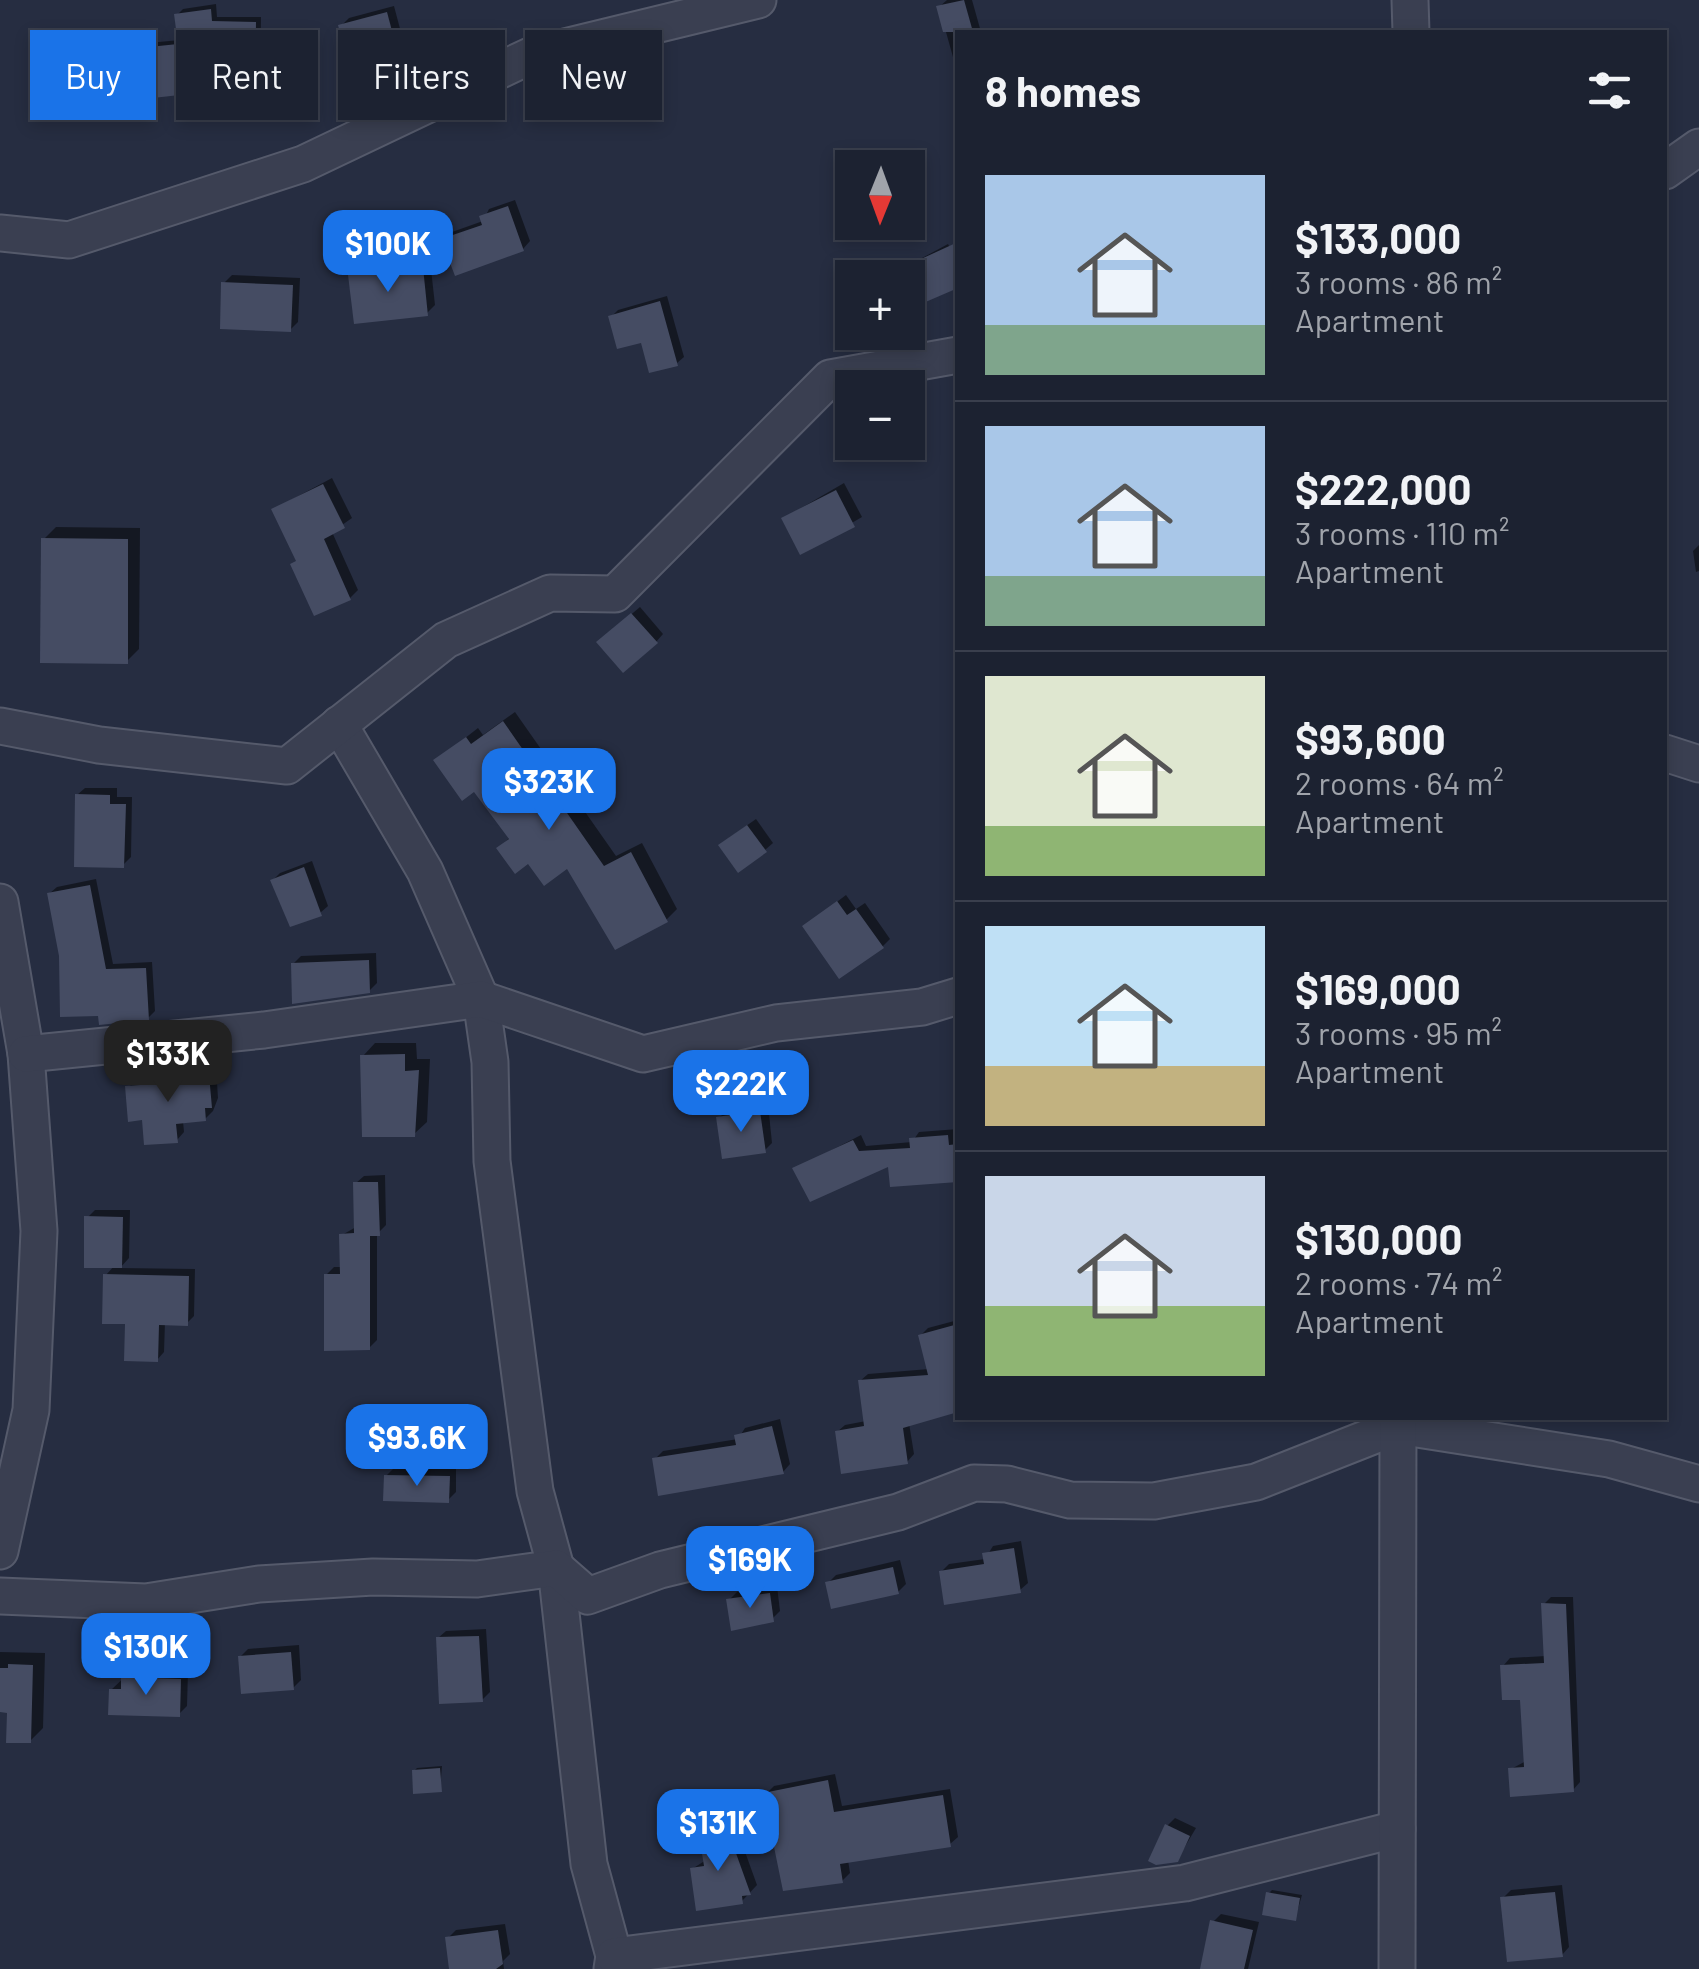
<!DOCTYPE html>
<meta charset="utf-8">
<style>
:root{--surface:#1c2231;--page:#292f3d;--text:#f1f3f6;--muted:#a0a4ab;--line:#3a3f4d;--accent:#1a73e8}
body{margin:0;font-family:Barlow,sans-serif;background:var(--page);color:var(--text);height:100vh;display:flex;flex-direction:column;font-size:38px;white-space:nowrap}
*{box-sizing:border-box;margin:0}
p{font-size:32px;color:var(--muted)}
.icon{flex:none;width:55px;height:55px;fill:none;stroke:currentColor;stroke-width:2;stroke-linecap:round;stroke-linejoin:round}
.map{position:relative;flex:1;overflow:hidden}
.drawer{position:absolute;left:955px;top:30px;width:712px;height:1390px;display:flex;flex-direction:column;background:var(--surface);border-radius:0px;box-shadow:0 5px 15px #0003,0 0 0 2px var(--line)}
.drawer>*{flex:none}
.top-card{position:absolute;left:30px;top:30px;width:775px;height:90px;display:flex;gap:20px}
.needle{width:65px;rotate:181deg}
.buttons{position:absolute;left:835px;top:150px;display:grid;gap:20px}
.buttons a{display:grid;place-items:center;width:90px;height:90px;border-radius:0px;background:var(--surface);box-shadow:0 5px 15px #0003,0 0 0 2px var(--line);font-size:50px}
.price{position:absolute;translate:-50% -85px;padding:0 22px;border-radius:20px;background:var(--accent);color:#fff;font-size:32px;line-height:65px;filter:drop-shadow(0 2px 5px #0008)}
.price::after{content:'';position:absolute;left:50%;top:60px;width:30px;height:22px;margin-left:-15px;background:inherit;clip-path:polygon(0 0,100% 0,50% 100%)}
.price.active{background:#222;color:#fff}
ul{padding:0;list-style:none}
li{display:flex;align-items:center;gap:30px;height:250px;padding:0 30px}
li+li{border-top:2px solid var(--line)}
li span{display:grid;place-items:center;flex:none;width:280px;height:200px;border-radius:0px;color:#555}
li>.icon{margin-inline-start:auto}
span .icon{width:120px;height:120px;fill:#fffc;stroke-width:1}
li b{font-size:42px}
h2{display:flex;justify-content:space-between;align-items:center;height:120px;padding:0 30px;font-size:42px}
.pill{padding:0 35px;border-radius:0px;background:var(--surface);box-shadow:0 5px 15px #0003,0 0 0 2px var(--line);font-size:35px;line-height:90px}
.pill.active{background:var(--accent);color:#fff}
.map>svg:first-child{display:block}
.shadow{fill:#0007}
.building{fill:#454c63}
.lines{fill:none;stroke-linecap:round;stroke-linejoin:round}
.minor-casing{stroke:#555a6b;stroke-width:39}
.minor{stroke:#3a3f51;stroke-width:35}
</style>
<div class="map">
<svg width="1699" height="1969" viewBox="0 0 1699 1969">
<rect width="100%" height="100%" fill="#262d41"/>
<!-- shadow -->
<g class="shadow">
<path d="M947,0H972L981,32H958V75L939,7Z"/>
<path d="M216,4L217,17H261L260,88L254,94L217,89L142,49L148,43L180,40L177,15L183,9Z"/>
<path d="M394,6L403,40L395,48L341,26L349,18Z"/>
<path d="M515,200L530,241L523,249L444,240L452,232L483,221L489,209Z"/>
<path d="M948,244L958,263L916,304L900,270Z"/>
<path d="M430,260L435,305L427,313L351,276L359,268Z"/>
<path d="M232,275L300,278L298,322L290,330L224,283Z"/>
<path d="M667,296L684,357L677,363L611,317L618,310Z"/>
<path d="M332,478L352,518L332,532L358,590L350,598L298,560L274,509Z"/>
<path d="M844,483L862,517L802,552L784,518Z"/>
<path d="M56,527L140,528L139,649L127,661L44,539Z"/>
<path d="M1699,545V571L1696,572L1693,551Z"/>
<path d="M640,607L663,634L656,642L608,634Z"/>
<path d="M515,712L616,856L642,843L677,909L666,920L567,866L529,860L500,848L510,837L475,789L437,760L478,728L483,735Z"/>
<path d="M85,788H117V797H132L131,857L123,865L77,795Z"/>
<path d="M756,819L773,843L765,850L729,838Z"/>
<path d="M312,861L328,906L320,913L273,880L280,873Z"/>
<path d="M96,879L113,964L152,962L155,1011L148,1018L100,1013L62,956L50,893L57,887Z"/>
<path d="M846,895L856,909L865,903L890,939L882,947L805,926Z"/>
<path d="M376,953L377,983L369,991L293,964L301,956Z"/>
<path d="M375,1043H416L417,1059H430L427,1122L414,1134L363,1056Z"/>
<path d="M216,1067L218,1098L213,1111L205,1119L183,1121L184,1132L177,1140L128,1087L150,1073Z"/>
<path d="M768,1104L772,1143L764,1151L719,1118L727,1110Z"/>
<path d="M958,1129V1179L891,1164L795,1169L861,1135L866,1146L912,1142L919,1132Z"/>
<path d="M385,1175L386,1225L377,1234V1340L369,1348L326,1275L334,1267H342V1235L356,1227V1183L364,1176Z"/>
<path d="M95,1210H130L129,1258L120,1268L195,1269L194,1316L187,1323L165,1322L164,1352L157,1360L128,1322L106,1275L114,1266L87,1218Z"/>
<path d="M958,1320V1409L909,1423L914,1454L907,1462L837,1432L845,1425L866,1421L860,1381L868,1374L929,1369L920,1336L928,1328Z"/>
<path d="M780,1419L790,1464L783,1472L655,1459L663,1451L738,1439L745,1428Z"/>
<path d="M394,1468L456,1469V1492L448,1500L386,1476Z"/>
<path d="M1021,1541L1028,1583L1020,1590L941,1572L949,1564L985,1559L993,1546Z"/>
<path d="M900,1560L906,1584L898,1592L828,1583L836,1575Z"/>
<path d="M777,1586L780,1611L772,1619L729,1600L737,1592Z"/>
<path d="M1551,1597H1573L1580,1782L1573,1790L1511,1769L1526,1761L1522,1697L1503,1666L1510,1658L1546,1656L1544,1604Z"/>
<path d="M486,1629L490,1692L482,1700L438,1638L446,1631Z"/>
<path d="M299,1645L301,1680L293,1688L240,1657L248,1649Z"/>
<path d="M0,1652L45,1653L43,1728L30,1741L10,1710H0Z"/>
<path d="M132,1670L188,1672L187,1706L179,1714L111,1690Z"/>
<path d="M442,1766L440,1790L414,1771L417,1768Z"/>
<path d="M835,1774L842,1806L950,1789L958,1837L950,1844L848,1860L850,1873L842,1881L766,1794L774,1786Z"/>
<path d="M1175,1818L1196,1828L1177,1860L1167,1826Z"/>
<path d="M735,1824L757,1885L742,1901L692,1869L706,1860L702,1836L710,1828Z"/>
<path d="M1562,1885L1569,1947L1562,1955L1503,1898L1511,1890Z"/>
<path d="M1272,1890L1302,1895L1295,1919L1269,1893Z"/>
<path d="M1221,1914L1259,1922L1248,1969H1209L1213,1922Z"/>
<path d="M505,1924L510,1954L503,1961L504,1969H452L448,1938L456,1930Z"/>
</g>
<!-- building -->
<g class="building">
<path d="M964,0L973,32H943L936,6Z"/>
<path d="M211,9L212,21L256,22L255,96H215V91L144,99L139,48L178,44L174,14Z"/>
<path d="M387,12L397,50L348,63L338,25Z"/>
<path d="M508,206L524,251L455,276L441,239L482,225L479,216Z"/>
<path d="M958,242V288L914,307L908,278H901L897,270Z"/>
<path d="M423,267L428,316L354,324L348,275Z"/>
<path d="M221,282L293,285L291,332L220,329Z"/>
<path d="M660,301L678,366L649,373L641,343L617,349L608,316Z"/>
<path d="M323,484L345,528L324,539L351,600L314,616L290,564L296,561L271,509Z"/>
<path d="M836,490L855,527L800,555L781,518Z"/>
<path d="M41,538L128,539V664L40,663Z"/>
<path d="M631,613L658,643L623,673L596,642Z"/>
<path d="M503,721L604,866L631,852L668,922L615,950L567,869L544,886L528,864L515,874L496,848L509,839L474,792L462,801L433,760L466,737L471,744Z"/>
<path d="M75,794L110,795V804H126L124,868L74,867Z"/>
<path d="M747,825L767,852L738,873L718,845Z"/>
<path d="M304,867L322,916L290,927L270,880Z"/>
<path d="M90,885L106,969L146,968L149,1020L99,1025L98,1016L60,1017L59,956L47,893Z"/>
<path d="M837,901L847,915L856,909L884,948L839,979L802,926Z"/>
<path d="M369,960L370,993L292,1004L291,963Z"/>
<path d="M405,1054V1071L419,1070L415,1137H362L360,1055Z"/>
<path d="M209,1074L212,1108H205L206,1121L176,1124L178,1143L144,1145L142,1120L128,1122L125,1086L140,1085V1080Z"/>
<path d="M760,1111L766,1153L722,1159L716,1117Z"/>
<path d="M948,1135L949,1145L958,1144V1182L890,1187L888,1167L810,1202L792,1168L853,1140L859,1151L910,1148L909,1138Z"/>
<path d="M353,1182H378L380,1236H370V1350L324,1351V1274H340L339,1234L354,1233Z"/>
<path d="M84,1216L123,1217L122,1268H84Z"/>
<path d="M103,1274L189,1276L188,1326L159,1325L158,1362L124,1361L125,1324H102Z"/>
<path d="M958,1324V1412L903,1428L908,1464L841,1474L835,1431L864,1426L858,1380L928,1375L918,1335Z"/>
<path d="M772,1426L784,1474L658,1496L652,1458L736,1445L734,1435Z"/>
<path d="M384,1475L450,1476L449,1503L383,1501Z"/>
<path d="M1014,1548L1021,1593L944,1605L939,1571L984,1564L982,1553Z"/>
<path d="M893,1567L899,1594L831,1609L825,1582Z"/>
<path d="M770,1593L774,1622L731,1631L726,1599Z"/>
<path d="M1541,1603L1566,1604L1574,1792L1510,1797L1508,1768L1524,1767L1520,1700H1502L1500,1665L1544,1663Z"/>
<path d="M479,1636L483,1702L439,1704L436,1637Z"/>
<path d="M291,1652L294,1690L241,1694L238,1656Z"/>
<path d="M8,1664L33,1665L31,1743H6L7,1713L0,1712V1668H8Z"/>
<path d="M121,1677L181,1679L180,1717L108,1715L109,1689H121Z"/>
<path d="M440,1768L442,1792L413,1794L412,1770Z"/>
<path d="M828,1780L834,1812L943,1795L951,1847L840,1864L843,1883L783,1891L763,1793Z"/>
<path d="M1165,1824L1190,1836L1178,1862L1156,1865L1148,1861Z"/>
<path d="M728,1831L751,1895L742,1896L743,1904L696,1911L690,1868L704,1866L699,1835Z"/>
<path d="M1266,1892L1300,1898L1296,1921L1262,1915Z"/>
<path d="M1555,1892L1563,1957L1507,1962L1500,1897Z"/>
<path d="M1210,1920L1253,1930L1244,1969H1200Z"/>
<path d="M498,1930L503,1964L496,1969H449L445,1937Z"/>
</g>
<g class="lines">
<defs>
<g id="minor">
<path d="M1410,0L1411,32"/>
<path d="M1665,171L1699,147"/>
<path d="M0,233L69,240L303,164L532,55L758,0"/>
<path d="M339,724L425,871L481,999L490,1062L492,1161L535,1491L556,1568L589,1864L614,1956L612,1969"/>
<path d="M0,726L99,745L287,766L446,640L550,593L615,594L830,378L958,355"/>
<path d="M1665,753L1699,764"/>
<path d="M0,902L26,1054L39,1231L31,1410L0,1551"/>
<path d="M26,1054L264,1030L481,999L643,1054L776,1023L922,1007L958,996"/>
<path d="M0,1596L146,1602L259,1584L373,1577L477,1579L556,1568L588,1596L660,1570L898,1512L974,1483L1007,1484L1070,1500L1154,1501L1256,1482L1398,1426L1609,1459L1699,1484"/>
<path d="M614,1956L1185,1883L1397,1829"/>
<path d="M1397,1969L1398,1418"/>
</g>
</defs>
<!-- minor casing -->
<use href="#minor" class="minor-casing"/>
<!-- minor -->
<use href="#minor" class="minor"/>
</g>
</svg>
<div class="buttons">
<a><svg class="needle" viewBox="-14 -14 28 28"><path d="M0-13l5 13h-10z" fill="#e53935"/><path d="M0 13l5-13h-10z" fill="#a0a4ab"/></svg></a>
<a>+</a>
<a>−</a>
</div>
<b class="price" style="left:388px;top:295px">$100K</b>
<b class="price" style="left:549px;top:833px">$323K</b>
<b class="price active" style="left:168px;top:1105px">$133K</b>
<b class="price" style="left:741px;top:1135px">$222K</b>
<b class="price" style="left:417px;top:1489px">$93.6K</b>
<b class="price" style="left:750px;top:1611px">$169K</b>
<b class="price" style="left:146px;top:1698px">$130K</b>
<b class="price" style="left:718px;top:1874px">$131K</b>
<div class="top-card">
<a class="pill active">Buy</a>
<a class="pill">Rent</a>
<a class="pill">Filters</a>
<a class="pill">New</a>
</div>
<section class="drawer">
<h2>8 homes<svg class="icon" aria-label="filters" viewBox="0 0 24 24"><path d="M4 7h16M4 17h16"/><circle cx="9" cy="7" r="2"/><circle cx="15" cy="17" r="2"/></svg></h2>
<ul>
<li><span style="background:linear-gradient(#a9c7e8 75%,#7fa58c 0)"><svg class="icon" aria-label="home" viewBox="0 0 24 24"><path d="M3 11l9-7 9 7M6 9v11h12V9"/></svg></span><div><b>$133,000</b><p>3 rooms · 86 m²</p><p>Apartment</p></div></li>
<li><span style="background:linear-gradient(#a9c7e8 75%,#7fa58c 0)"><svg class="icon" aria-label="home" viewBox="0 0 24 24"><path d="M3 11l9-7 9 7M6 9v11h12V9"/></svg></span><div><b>$222,000</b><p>3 rooms · 110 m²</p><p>Apartment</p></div></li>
<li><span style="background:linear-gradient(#dfe7d0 75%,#8fb573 0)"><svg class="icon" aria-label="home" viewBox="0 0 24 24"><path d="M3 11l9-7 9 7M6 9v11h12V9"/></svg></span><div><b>$93,600</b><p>2 rooms · 64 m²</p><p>Apartment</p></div></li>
<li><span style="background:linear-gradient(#bfe0f5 70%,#c2b280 0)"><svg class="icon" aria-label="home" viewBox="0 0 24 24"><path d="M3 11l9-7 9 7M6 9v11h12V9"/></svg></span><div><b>$169,000</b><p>3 rooms · 95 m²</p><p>Apartment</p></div></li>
<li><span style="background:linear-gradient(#c9d6e8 65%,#8fb573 0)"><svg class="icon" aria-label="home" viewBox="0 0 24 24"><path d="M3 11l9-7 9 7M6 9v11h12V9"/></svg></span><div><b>$130,000</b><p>2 rooms · 74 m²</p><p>Apartment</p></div></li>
</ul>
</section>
</div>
